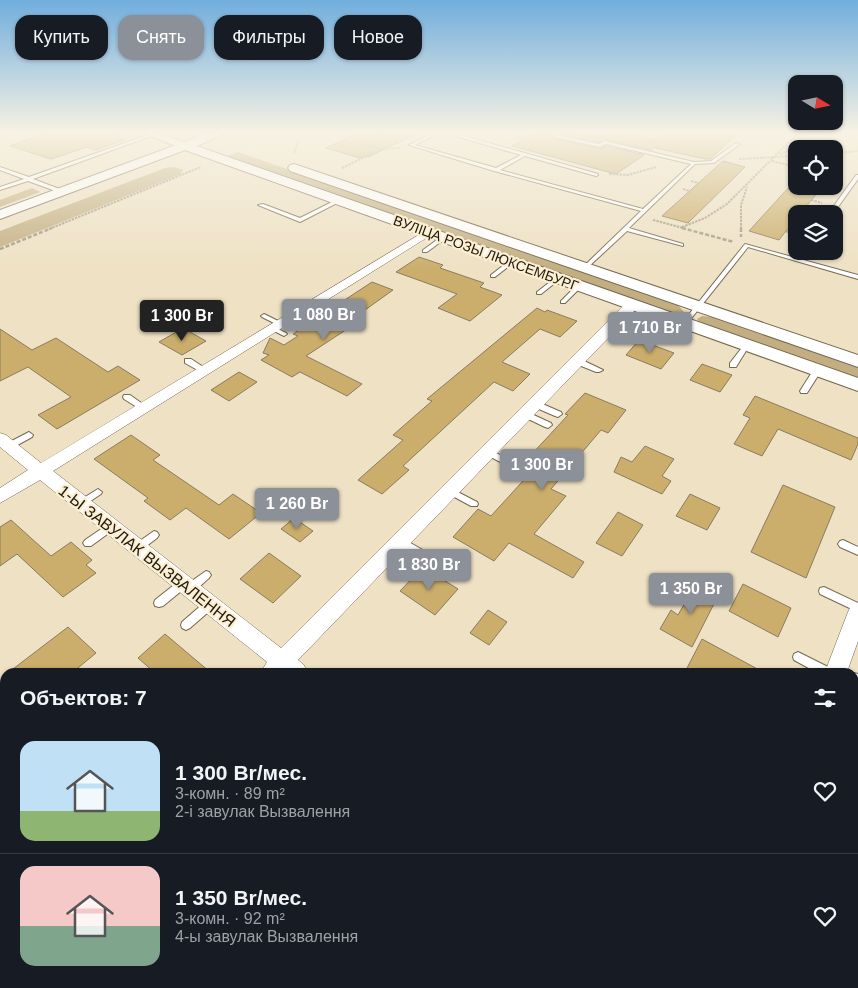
<!DOCTYPE html>
<html lang="ru">
<meta charset="utf-8">
<style>
:root{--surface:#171b24;--page:#20242c;--text:#f1f3f6;--muted:#9ea1a6;--line:#363941;--accent:#8c9099}
body{margin:0;font-family:Arial,sans-serif;background:var(--page);color:var(--text);height:100vh;display:flex;flex-direction:column;font-size:19px;white-space:nowrap}
*{box-sizing:border-box;margin:0}
p{font-size:16px;color:var(--muted)}
.icon{flex:none;width:28px;height:28px;fill:none;stroke:currentColor;stroke-width:2;stroke-linecap:round;stroke-linejoin:round}
.map{position:relative;flex:1;overflow:hidden}
.drawer{position:absolute;left:0px;top:668px;width:859px;height:321px;display:flex;flex-direction:column;background:var(--surface);border-radius:15px 15px 0 0;box-shadow:0 1px 4px #0004}
.drawer>*{flex:none}
.guide{position:absolute;left:15px;top:15px;width:500px;height:45px;display:flex;gap:10px}
.needle{width:32px;rotate:100deg}
.tools{position:absolute;left:788px;top:75px;display:grid;gap:10px}
.tools a{display:grid;place-items:center;width:55px;height:55px;border-radius:10px;background:var(--surface);box-shadow:0 1px 4px #0004;font-size:25px}
.price{position:absolute;translate:-50% -42px;padding:0 11px;border-radius:5px;background:var(--accent);color:#fff;font-size:16px;line-height:32px;filter:drop-shadow(0 1px 2px #0008)}
.price::after{content:'';position:absolute;left:50%;top:30px;width:15px;height:11px;margin-left:-8px;background:inherit;clip-path:polygon(0 0,100% 0,50% 100%)}
.price.selected{background:#222;color:#fff}
ul{padding:0;list-style:none}
li{display:flex;align-items:center;gap:15px;height:125px;padding:0 20px}
li+li{border-top:1px solid var(--line)}
li span{display:grid;place-items:center;flex:none;width:140px;height:100px;border-radius:15px;color:#555}
li>.icon{margin-inline-start:auto}
span .icon{width:60px;height:60px;fill:#fffc;stroke-width:1}
li b{font-size:21px}
h2{display:flex;justify-content:space-between;align-items:center;height:60px;padding:0 20px;font-size:21px}
.tag{padding:0 18px;border-radius:15px;background:var(--surface);box-shadow:0 1px 4px #0004;font-size:18px;line-height:45px}
.tag.selected{background:var(--accent);color:#fff}
.map>svg:first-child{display:block}
.green{fill:#c2ae81}
.building{fill:#cbae6b;stroke:#887c62}
.lines{fill:none;stroke-linecap:round;stroke-linejoin:round}
.service-casing{stroke:#74684f;stroke-width:2}
.minor-casing{stroke:#74684f;stroke-width:1}
.tertiary-casing{stroke:#74684f;stroke-width:2}
.secondary-casing{stroke:#74684f;stroke-width:2}
.path-far1{stroke:#a59b85;stroke-width:2;stroke-dasharray:2.5 1;stroke-linecap:butt}
.path{stroke:#a59b85;stroke-width:2.5;stroke-dasharray:4 2;stroke-linecap:butt}
.service{fill:#fff;fill-rule:evenodd}
.minor{fill:#fff;fill-rule:evenodd}
.tertiary{fill:#fff;fill-rule:evenodd}
.secondary{fill:#fff;fill-rule:evenodd}
.labels{text-anchor:middle;dominant-baseline:central;stroke-width:4.5;stroke-linejoin:round;paint-order:stroke}
.far-street-label{font-size:14px;fill:#201b11;stroke:#fceed1}
.street-label{font-size:16px;fill:#201b11;stroke:#fceed1}
</style>
<div class="map">
<svg width="858" height="988" viewBox="0 0 858 988">
<rect width="100%" height="100%" fill="#eee1c4"/>
<!-- green -->
<g class="green">
<path d="M238,152L678,305L684,312L679,315L670,314L227,156Z"/>
<path d="M174,167L183,170L181,174L0,247V231L165,168Z"/>
<path d="M32,188L40,192L0,207V200Z"/>
<path d="M702,316L711,317L858,368V381L700,324L697,319Z"/>
</g>
<!-- building -->
<g class="building">
<path d="M50,131H124L125,135L117,137L124,140L95,150L87,147L51,159L10,146Z"/>
<path d="M363,131H422L368,157L364,156L360,158L326,148Z"/>
<path d="M538,131H552L549,134L551,138L600,149L606,146L644,155L616,174L512,146Z"/>
<path d="M563,131H622L657,140L658,131H741L710,159H705L656,148L657,146L651,150L605,139L599,142L561,134Z"/>
<path d="M723,161L745,167L688,223L662,216Z"/>
<path d="M790,186H823L800,214H796V218L779,240L749,231Z"/>
<path d="M419,257L443,265L440,268L484,283L480,287L502,295L470,321L438,308L457,294L396,272Z"/>
<path d="M372,282L393,290L358,315L364,318L306,356L362,384L347,396L300,372L292,377L261,360L269,355L263,353L270,338L284,345L298,336L293,334Z"/>
<path d="M537,308L545,312L547,310L577,321L560,337L540,329L502,362L530,374L513,391L494,382L403,466L409,470L382,494L358,480L403,440L393,435L432,401L427,399Z"/>
<path d="M183,328L206,341L182,355L159,342Z"/>
<path d="M0,329L32,350L56,338L108,372L118,366L140,380L57,429L38,415L71,397L28,367L0,381Z"/>
<path d="M639,340L674,353L661,369L626,355Z"/>
<path d="M702,364L732,375L720,392L690,380Z"/>
<path d="M239,372L257,382L229,401L211,390Z"/>
<path d="M585,393L626,410L608,433L601,430L551,489L566,496L534,534L584,562L573,578L509,543L494,561L453,537L478,509L491,516L542,460L532,454L568,415L565,414Z"/>
<path d="M755,396L858,438V444L851,460L778,429L762,456L734,444L750,418L743,415Z"/>
<path d="M131,435L160,455L153,460L219,505L233,494L261,513L229,539L186,508L170,520L144,501L148,498L94,459Z"/>
<path d="M645,446L674,459L662,476L671,481L662,494L614,472L621,457L632,462Z"/>
<path d="M783,485L835,507L806,578L751,552Z"/>
<path d="M690,494L720,508L707,530L676,516Z"/>
<path d="M618,512L643,525L622,556L596,543Z"/>
<path d="M294,518L313,531L300,542L281,529Z"/>
<path d="M11,520L51,556L71,542L92,560L86,565L96,573L63,597L17,554L0,566V527Z"/>
<path d="M269,553L301,576L273,603L240,579Z"/>
<path d="M423,567L458,589L435,615L400,591Z"/>
<path d="M697,582L719,594L692,647L660,629L671,610L678,615Z"/>
<path d="M743,584L791,608L778,637L729,611Z"/>
<path d="M488,610L507,622L489,645L470,633Z"/>
<path d="M68,627L96,653L73,672H9Z"/>
<path d="M165,634L210,672H154L138,658Z"/>
<path d="M702,639L763,672H685Z"/>
</g>
<g class="lines">
<defs>
<g id="service">
<path d="M437,131H447L598,174V175L596,176L525,156L500,170L643,209L691,164L606,144L600,147L551,136V134L556,131H561L557,135L599,144L605,141L694,162L711,161L736,143L740,144L714,163L695,164L629,228L683,244V246L627,231L585,270L583,269V267L641,211L494,171L409,145ZM441,132L521,155L496,168L415,145Z"/>
<path d="M150,134L154,135L33,179L65,191V193H61L28,181L0,190V187L24,179L0,170V167L29,177Z"/>
<path d="M856,175H858V179L833,214H828Z"/>
<path d="M336,200L341,201L300,222L258,205L263,204L300,218Z"/>
<path d="M441,237L446,238L427,252H423V250Z"/>
<path d="M745,244L858,275V279L748,247L686,325H682V323Z"/>
<path d="M509,261L514,262L495,277H491V275Z"/>
<path d="M555,278L560,279L541,294H537V292Z"/>
<path d="M577,285L582,286L565,303H561V301Z"/>
<path d="M264,314L282,323L283,324L280,326L262,317L261,316Z"/>
<path d="M272,326L286,333L287,334L284,336L270,329L269,328Z"/>
<path d="M746,344L749,346L736,367H730V363L744,345Z"/>
<path d="M185,359H191L208,370L204,372H201L185,363Z"/>
<path d="M574,359H580L603,370L599,372H596L574,363Z"/>
<path d="M814,369H820L821,371L807,393H801L800,391Z"/>
<path d="M124,395H130L147,407L143,409H140L124,399L123,397Z"/>
<path d="M532,402H538L561,412L562,414L558,417L555,416L532,406L531,404Z"/>
<path d="M525,411L551,423L552,425L548,428L545,427L522,416L521,414L522,412Z"/>
<path d="M29,432L33,435L32,437L12,448H6L5,446L6,444Z"/>
<path d="M488,449L514,462L515,464L514,466H508L485,454L484,452L485,450Z"/>
<path d="M450,488L477,502L478,504L477,506H471L447,493L446,491L447,489Z"/>
<path d="M98,489L102,492L101,494L83,506H77L76,504L77,502Z"/>
<path d="M110,523L113,524L115,527L113,530L91,546H85L83,543L85,540Z"/>
<path d="M154,531L157,532L159,535L157,538L140,551L137,552L134,551L132,548L134,545Z"/>
<path d="M400,537L428,553L430,556L428,559L425,560L422,559L397,544L395,541L397,538Z"/>
<path d="M843,540L858,547V555L840,547L838,544L840,541Z"/>
<path d="M206,571L209,572L211,575L209,578C203,583 194,594 185,592V588L163,606L159,607L155,606L154,603L155,600L179,581L182,580L185,581L186,585Z"/>
<path d="M824,587L858,603V612L820,594L819,591L820,588Z"/>
<path d="M209,601L213,602L214,605L213,608L190,628L186,630L182,628L181,625L182,622L205,602Z"/>
<path d="M798,652L830,668L831,672H816L794,660L793,657L794,654Z"/>
<path d="M854,673L858,674V685L854,684Z"/>
<path d="M854,711L858,713L857,725L854,723Z"/>
</g>
<g id="minor">
<path d="M427,230L431,231L432,233L431,235L53,471L281,648L627,302H637L638,305L637,308L298,660L304,665L307,672H261L267,662L40,480L0,503V488L28,470L0,447V433L6,435L41,463Z"/>
<path d="M858,603V641L847,672H825L848,612L851,606Z"/>
<path d="M5,931V962L0,964V933Z"/>
<path d="M692,984H726L728,988H694Z"/>
</g>
<g id="tertiary">
<path d="M137,131H153L189,144L190,146L185,149L181,148Z"/>
<path d="M182,131H198L212,138L207,141Z"/>
</g>
<g id="secondary">
<path d="M214,131H231L197,146L858,378V391L185,150L0,219V210Z"/>
<path d="M294,164L858,355V367L290,171L288,168L290,165Z"/>
</g>
</defs>
<!-- service casing -->
<use href="#service" class="service-casing"/>
<!-- minor casing -->
<use href="#minor" class="minor-casing"/>
<!-- tertiary casing -->
<use href="#tertiary" class="tertiary-casing"/>
<!-- secondary casing -->
<use href="#secondary" class="secondary-casing"/>
<!-- path-far1 -->
<g class="path-far1">
<path d="M107,131L116,135"/>
<path d="M820,131L829,149"/>
<path d="M378,135L399,140"/>
<path d="M385,137L368,145L381,149L400,148"/>
<path d="M516,138L540,135"/>
<path d="M357,146L362,143L368,145"/>
<path d="M294,153L299,140"/>
<path d="M834,153L858,151"/>
<path d="M780,154L842,131"/>
<path d="M834,156L842,172"/>
<path d="M739,159L796,156"/>
<path d="M772,161L796,167"/>
<path d="M342,168L381,149"/>
<path d="M609,174L628,175L656,167"/>
<path d="M691,181L699,183"/>
<path d="M824,186L833,188"/>
<path d="M683,189L690,191"/>
<path d="M811,200L822,203"/>
<path d="M814,214L818,208"/>
<path d="M653,220L687,229"/>
<path d="M682,227L705,218L727,204L800,131"/>
<path d="M49,229L201,167"/>
<path d="M741,229V205L747,187"/>
</g>
<!-- path -->
<g class="path">
<path d="M682,228L734,242"/>
<path d="M741,228V237"/>
<path d="M786,231L796,234"/>
<path d="M789,245L796,236"/>
<path d="M0,249L52,228"/>
</g>
<!-- service -->
<use href="#service" class="service"/>
<!-- minor -->
<use href="#minor" class="minor"/>
<!-- tertiary -->
<use href="#tertiary" class="tertiary"/>
<!-- secondary -->
<use href="#secondary" class="secondary"/>
</g>
<!-- sky -->
<linearGradient id="sky" x2="0" y2="1"><stop stop-color="#71aedd"/><stop offset="0.49" stop-color="#f7f2e4"/><stop offset="1" stop-color="#f7f2e4" stop-opacity="0"/></linearGradient>
<rect width="858" height="270" fill="url(#sky)"/>
<g class="labels">
<!-- far-street labels -->
<g class="far-street-label">
<text transform="translate(486 253) rotate(20)">ВУЛІЦА РОЗЫ ЛЮКСЕМБУРГ</text>
</g>
<!-- street labels -->
<g class="street-label">
<text transform="translate(147 556) rotate(38)">1-Ы ЗАВУЛАК ВЫЗВАЛЕННЯ</text>
</g>
</g>
</svg>
<div class="tools">
<a><svg class="needle" viewBox="-14 -14 28 28"><path d="M0-13l5 13h-10z" fill="#e53935"/><path d="M0 13l5-13h-10z" fill="#9ea1a6"/></svg></a>
<a><svg class="icon" aria-label="locate" viewBox="0 0 24 24"><circle cx="12" cy="12" r="6"/><path d="M12 2v4M12 18v4M2 12h4M18 12h4"/></svg></a>
<a><svg class="icon" aria-label="layers" viewBox="0 0 24 24"><path d="M12 4l9 5-9 5-9-5zM3 14l9 5 9-5"/></svg></a>
</div>
<b class="price" style="left:324px;top:341px">1 080 Br</b>
<b class="price selected" style="left:182px;top:342px">1 300 Br</b>
<b class="price" style="left:650px;top:354px">1 710 Br</b>
<b class="price" style="left:542px;top:491px">1 300 Br</b>
<b class="price" style="left:297px;top:530px">1 260 Br</b>
<b class="price" style="left:429px;top:591px">1 830 Br</b>
<b class="price" style="left:691px;top:615px">1 350 Br</b>
<div class="guide">
<a class="tag">Купить</a>
<a class="tag selected">Снять</a>
<a class="tag">Фильтры</a>
<a class="tag">Новое</a>
</div>
<section class="drawer">
<h2>Объектов: 7<svg class="icon" aria-label="filters" viewBox="0 0 24 24"><path d="M4 7h16M4 17h16"/><circle cx="9" cy="7" r="2"/><circle cx="15" cy="17" r="2"/></svg></h2>
<ul>
<li><span style="background:linear-gradient(#bfe0f5 70%,#8fb573 0)"><svg class="icon" aria-label="home" viewBox="0 0 24 24"><path d="M3 11l9-7 9 7M6 9v11h12V9"/></svg></span><div><b>1 300 Br/мес.</b><p>3-комн. · 89 m²</p><p>2-і завулак Вызвалення</p></div><svg class="icon" aria-label="heart" viewBox="0 0 24 24"><path d="M12 20l-8-8c-3-5 5-10 8-4 3-6 11-1 8 4z"/></svg></li>
<li><span style="background:linear-gradient(#f6c9c9 60%,#7fa58c 0)"><svg class="icon" aria-label="home" viewBox="0 0 24 24"><path d="M3 11l9-7 9 7M6 9v11h12V9"/></svg></span><div><b>1 350 Br/мес.</b><p>3-комн. · 92 m²</p><p>4-ы завулак Вызвалення</p></div><svg class="icon" aria-label="heart" viewBox="0 0 24 24"><path d="M12 20l-8-8c-3-5 5-10 8-4 3-6 11-1 8 4z"/></svg></li>
</ul>
</section>
</div>
